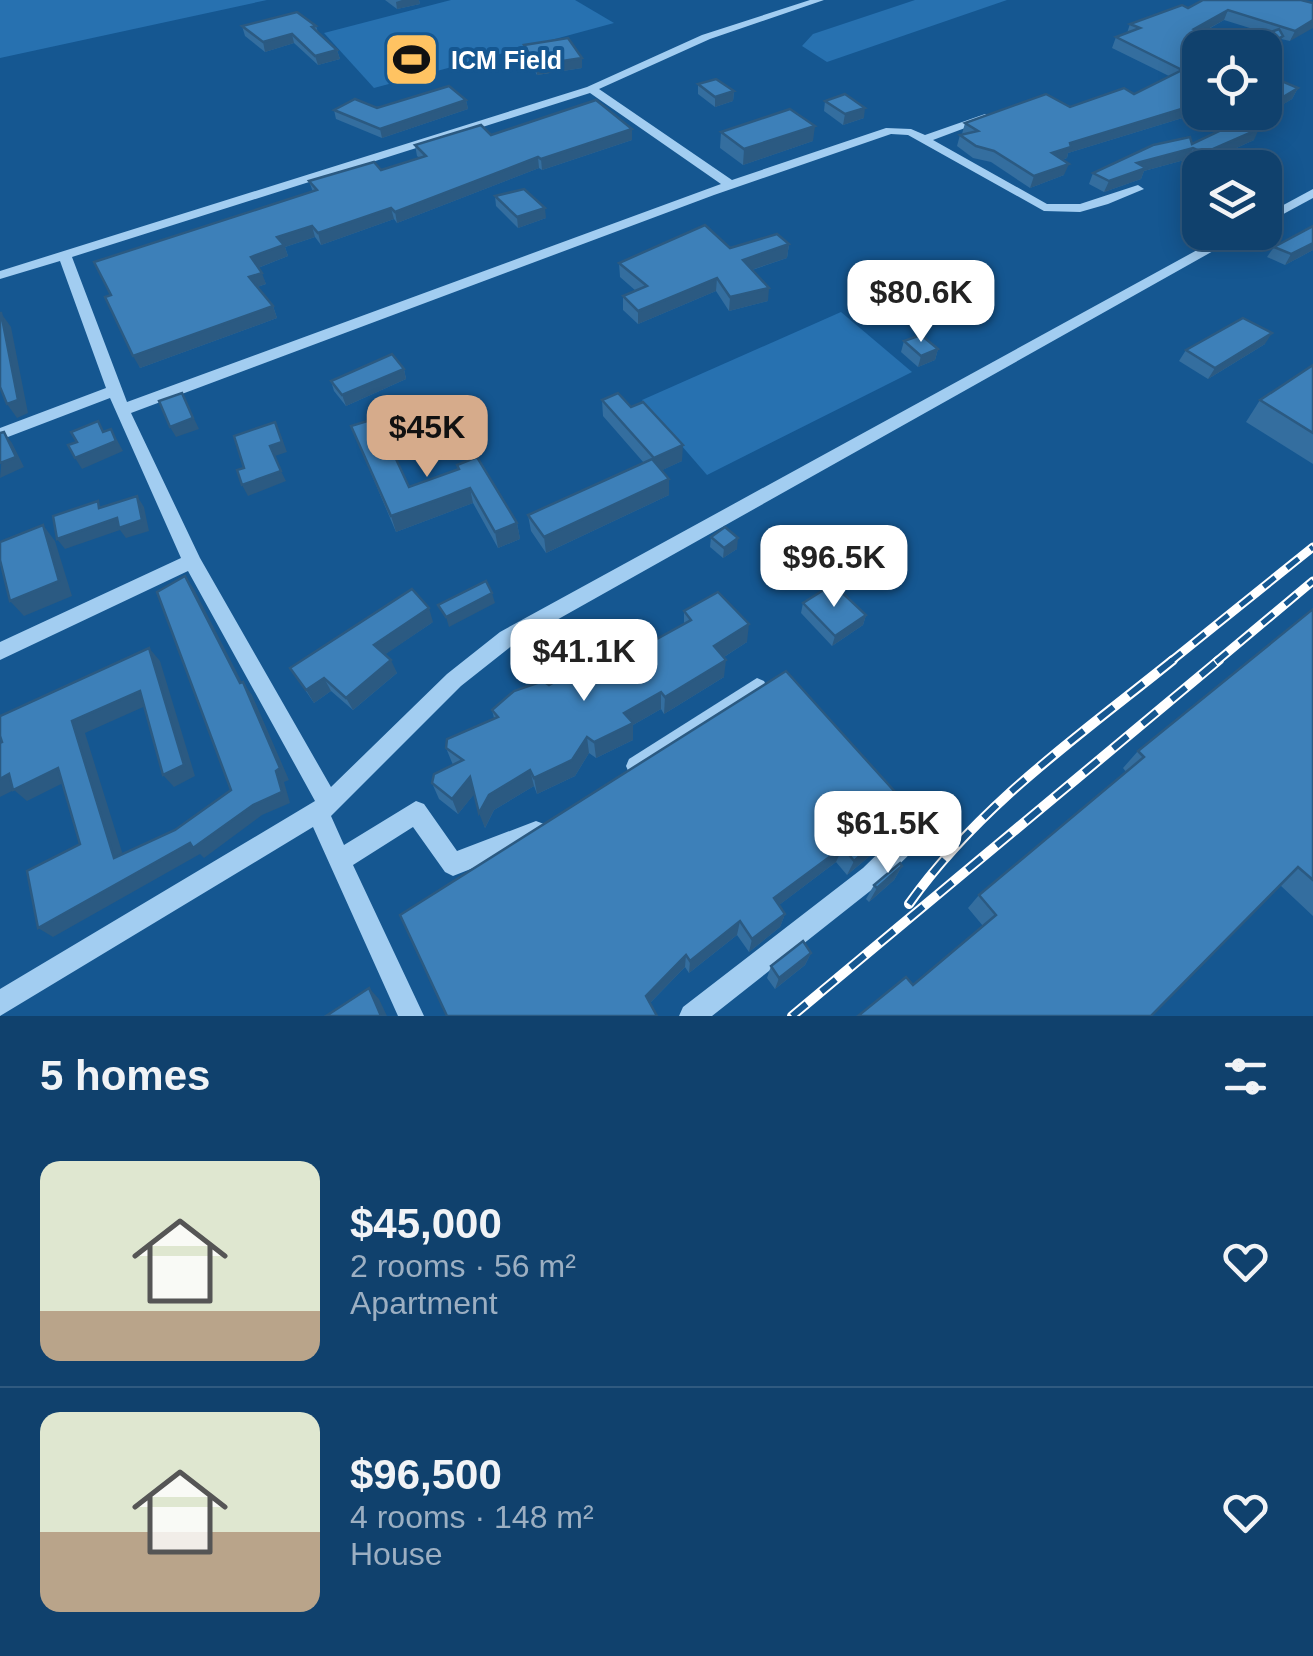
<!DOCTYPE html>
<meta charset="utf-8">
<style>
:root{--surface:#10416d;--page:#194872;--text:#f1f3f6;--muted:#9cafc2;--line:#305a80;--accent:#d6ab8b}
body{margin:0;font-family:Helvetica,sans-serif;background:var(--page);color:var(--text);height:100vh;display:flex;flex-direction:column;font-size:38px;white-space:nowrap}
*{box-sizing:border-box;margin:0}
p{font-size:32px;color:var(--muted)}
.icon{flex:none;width:55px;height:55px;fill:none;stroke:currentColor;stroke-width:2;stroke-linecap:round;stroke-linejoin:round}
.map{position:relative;height:1016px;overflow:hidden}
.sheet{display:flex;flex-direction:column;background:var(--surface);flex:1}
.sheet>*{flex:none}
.controls{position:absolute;left:1182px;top:30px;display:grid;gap:20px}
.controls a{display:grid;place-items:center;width:100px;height:100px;border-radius:20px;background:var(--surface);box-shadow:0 5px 25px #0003,0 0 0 2px var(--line);font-size:50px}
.price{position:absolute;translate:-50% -85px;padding:0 22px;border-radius:20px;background:#fff;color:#222;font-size:32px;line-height:65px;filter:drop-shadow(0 2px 5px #0008)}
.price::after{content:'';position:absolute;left:50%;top:60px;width:30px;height:22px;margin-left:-15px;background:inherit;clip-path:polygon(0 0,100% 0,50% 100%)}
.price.current{background:var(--accent);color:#111}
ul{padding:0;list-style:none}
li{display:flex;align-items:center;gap:30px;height:250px;padding:0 40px}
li+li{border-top:2px solid var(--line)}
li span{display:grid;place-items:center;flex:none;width:280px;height:200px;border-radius:20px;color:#555}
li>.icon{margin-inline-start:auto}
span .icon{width:120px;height:120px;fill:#fffc;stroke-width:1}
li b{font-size:42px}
h2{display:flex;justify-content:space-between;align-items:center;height:120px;padding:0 40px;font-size:42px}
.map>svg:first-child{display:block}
.green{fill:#2771b0}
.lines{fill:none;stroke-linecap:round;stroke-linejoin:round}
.minor{fill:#a2cdf1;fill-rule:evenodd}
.rail-far1-casing{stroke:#fff;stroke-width:9}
.rail-casing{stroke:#fff;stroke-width:10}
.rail-far1{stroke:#155791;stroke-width:5;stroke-dasharray:15;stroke-linecap:butt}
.rail{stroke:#155791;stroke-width:6;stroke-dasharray:19;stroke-linecap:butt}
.wall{fill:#346e9f;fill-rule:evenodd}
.shaded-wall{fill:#2b5a82}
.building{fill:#3d80b9;stroke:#2b5a82;stroke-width:2.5}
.labels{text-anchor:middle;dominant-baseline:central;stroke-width:8;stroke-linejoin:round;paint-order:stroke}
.far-poi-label{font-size:25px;font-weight:bold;fill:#fff;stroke:#155791;text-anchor:start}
</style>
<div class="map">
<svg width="1313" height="1016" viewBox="0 0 1313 1016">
<rect width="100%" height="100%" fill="#155791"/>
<!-- green -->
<g class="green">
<path d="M0,0H267L0,58Z"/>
<path d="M451,0H575L614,23L374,88L324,33Z"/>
<path d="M915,0H1007L827,62L802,46L813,34Z"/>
<path d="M841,312L912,372L707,475L642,400Z"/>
</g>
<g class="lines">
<!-- minor -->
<g class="minor">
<path d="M810,0H824L710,39L599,89L732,180L886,128L911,129L925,135L985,114L991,117L989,119L933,140L1047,204H1080L1138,185L1144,189L1108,204L1080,212L1044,211L908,135L891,134L714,195L131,413L200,558L331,787L447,674L500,632L1230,232H1247L514,644L461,686L331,816L344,845L416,801L424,804L457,851L536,821L544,824L547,832L544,840L453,876L445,872L413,827L353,865L424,1016H398L313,827L0,1016V989L315,801L188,571L0,660V642L181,558L110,398L0,440V428L106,388L60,261L0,279V271L587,87L702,35ZM590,93L721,184L127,402L72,257Z"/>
<path d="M1313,189V198L1265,224V215Z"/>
<path d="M757,678L764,681L767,687L764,693L645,773L637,776L629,773L626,766L629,759Z"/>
<path d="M908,829L916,832L919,840L916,848L879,884L712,1016H679L683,1007L863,868L900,832Z"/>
</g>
<defs>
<g id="rail-far1">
<path d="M1170,662L1313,547"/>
<path d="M1216,662L1313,581"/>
</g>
<g id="rail">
<path d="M909,904C979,805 1080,735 1173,660"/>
<path d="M792,1016L1219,660"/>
</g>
</defs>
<!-- rail-far1 casing -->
<use href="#rail-far1" class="rail-far1-casing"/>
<!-- rail casing -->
<use href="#rail" class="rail-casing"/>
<!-- rail-far1 -->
<use href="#rail-far1" class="rail-far1"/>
<!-- rail -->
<use href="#rail" class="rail"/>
</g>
<!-- wall -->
<g class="wall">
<path d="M385,0H419L420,4L397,9Z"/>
<path d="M1313,3L1290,41L1281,39L1277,47L1200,48V112H1265L1298,88L1292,99L1250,124L1254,140L1199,165L1188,159L1144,171L1141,179L1104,192L1089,184L1093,173L1192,144L1222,129L1189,116L1068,153L1067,158L1062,160L1064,175L1030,188L991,162L973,158L957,146L960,135L964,134H962L965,123L1070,107L1134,94L1169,76L1112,48L1116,37L1127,33L1130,24L1188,8ZM1224,20L1266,33L1233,46L1202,33Z"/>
<path d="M242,26H316L318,32L337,50L340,59L318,65L294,43L265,52L245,36Z"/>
<path d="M524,45L582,68L537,75L525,55Z"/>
<path d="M698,84L734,91L733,101L715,107L698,94Z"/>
<path d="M466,100L468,109L382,138L336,119L334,110Z"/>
<path d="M825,101L864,118L843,125L824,111Z"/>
<path d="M632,129V140L542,170L539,168L397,223L394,219L321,245L315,237L285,247L288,256L258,268L266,284L257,287L273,306L277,318L140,368L111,295L313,192L309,181L381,170L420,158L417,156L415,145L491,135Z"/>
<path d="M721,132L813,141L743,165L720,148Z"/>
<path d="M495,196L546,218L518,228L496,206Z"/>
<path d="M1313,226V250L1285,265L1267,257L1274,247Z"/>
<path d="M789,244L787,258L752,270L768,301L729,311L716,291L638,324L623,310V296L636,291L620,277L619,263L730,248Z"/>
<path d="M904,341L938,349L935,360L918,367L901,352Z"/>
<path d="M1265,344L1208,379L1179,361L1186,350Z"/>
<path d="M1313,365V464L1246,422L1260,400Z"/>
<path d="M404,369L406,379L346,406L334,391L331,381Z"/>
<path d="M602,400L682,461L662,470L669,479V495L546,553L531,531L528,515L644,463L603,416Z"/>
<path d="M351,426L409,487L458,470L457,465L517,523L520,539L498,548L473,503L396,532Z"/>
<path d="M711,537L737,549L723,558L710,547Z"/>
<path d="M803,603L866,615L863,625L832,646L801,613Z"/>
<path d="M1313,609V916L1280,885L983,926L968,908L979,895L1126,772L1123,768L1138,751Z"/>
<path d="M684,611L747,642L724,657V677L664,714L661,709L633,725V740L596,758L589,753L575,776L537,794L534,786L494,810L485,828L474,794L458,814L439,799L432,783L453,765L446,748L494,718L492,710L549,685L624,657L684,624Z"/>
<path d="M433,622L385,654L397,673L353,710L331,691L314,703L290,668Z"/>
<path d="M905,803L897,819L876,836L879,839L871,855L847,875L836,862L779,905L785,914L780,927L749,952L737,935L689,973L685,967L650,1003L447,1016Z"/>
<path d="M902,866L894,880L869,902L866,899L874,885Z"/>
<path d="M811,953L805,965L775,989L767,978L771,966Z"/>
</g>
<!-- shaded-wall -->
<g class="shaded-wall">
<path d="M402,0H419L420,4L397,9L396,2Z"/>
<path d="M1228,10L1224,20L1190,39L1194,29Z"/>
<path d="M1313,20V28L1290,41L1295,31Z"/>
<path d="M292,34L294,43L265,52L263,42Z"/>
<path d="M1283,36L1277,47L1265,54V48H1263Z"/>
<path d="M337,50L340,59L318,65L315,56Z"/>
<path d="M582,58V68L537,75L536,65Z"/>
<path d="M1298,88L1292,99L1238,132L1243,121L1257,112H1265V108Z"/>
<path d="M734,91L733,101L715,107V97Z"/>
<path d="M466,100L468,109L382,138L380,129Z"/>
<path d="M1194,105L1189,116L1068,153L1067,158L1048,165L1052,153L1070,143Z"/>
<path d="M865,108L864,118L843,125L845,114Z"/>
<path d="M815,126L813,141L743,165L744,149Z"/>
<path d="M632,129V140L542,170L541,159Z"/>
<path d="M1259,129L1254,140L1199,165L1204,153Z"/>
<path d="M1193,148L1188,159L1144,171L1141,179L1104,192L1109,181L1137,163Z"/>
<path d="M538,157L539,168L397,223L395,212Z"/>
<path d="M1069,164L1064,175L1030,188L1034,176Z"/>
<path d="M391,208L394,219L321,245L318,233Z"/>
<path d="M545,208L546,218L518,228L517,217Z"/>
<path d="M312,226L315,237L285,247L288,256L255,269L251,257L277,237Z"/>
<path d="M1313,243V250L1285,265L1291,254Z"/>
<path d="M789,244L787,258L742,273L743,260Z"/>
<path d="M262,273L266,284L254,288L249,277Z"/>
<path d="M717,278L716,291L638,324V311Z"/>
<path d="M769,288L768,301L729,311L730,297Z"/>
<path d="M273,306L277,318L140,368L133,356Z"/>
<path d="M1,313L11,327L28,413L17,418L7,404Z"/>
<path d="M1272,333L1265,344L1208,379L1215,368Z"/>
<path d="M938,349L935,360L918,367L921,356Z"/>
<path d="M404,369L406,379L346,406L342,395Z"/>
<path d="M187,404L199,429L176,437L170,427Z"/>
<path d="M111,429L123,451L82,469L75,458Z"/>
<path d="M4,432L12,443L24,467L0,478Z"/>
<path d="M280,433L287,452L275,456L270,446Z"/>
<path d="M683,445L682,461L654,474V458Z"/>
<path d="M281,471L286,481L248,496L242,485Z"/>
<path d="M669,479V495L546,553L544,537Z"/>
<path d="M470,488L473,503L396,532L391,516Z"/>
<path d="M137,496L144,507L149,531L126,538L120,530L65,549L57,539Z"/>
<path d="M517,523L520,539L498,548L495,532Z"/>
<path d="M43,525L55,541L72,596L24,616L10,601Z"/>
<path d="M738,538L737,549L723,558L724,548Z"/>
<path d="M185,576L194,589L249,696L240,683Z"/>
<path d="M492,593L495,603L449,627L446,617Z"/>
<path d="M429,608L433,622L380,658L374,645Z"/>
<path d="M866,615L863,625L832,646L835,636Z"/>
<path d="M749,624L747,642L713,664L714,646Z"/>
<path d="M149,648L160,661L195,776L174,787L163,775Z"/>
<path d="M391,660L397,673L353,710L346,698Z"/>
<path d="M726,660L724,677L664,714L665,697Z"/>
<path d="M324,678L331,691L314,703L306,690Z"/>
<path d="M243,682L252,695L289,780L284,782L290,803L262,815L204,858L200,854L53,937L38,928L276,771Z"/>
<path d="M140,691L150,704L85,733L127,868L114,858L72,721Z"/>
<path d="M661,692V709L633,725V740L596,758L594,742L624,713Z"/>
<path d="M587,737L589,753L575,776L537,794L534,778Z"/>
<path d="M58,768L71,779L27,801L14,790L0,797V779L9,774Z"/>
<path d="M530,770L534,786L494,810L485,828L479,813L489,795Z"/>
<path d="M470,777L476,792L458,814L452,799Z"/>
<path d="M905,803L897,819L864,846L872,831Z"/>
<path d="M879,839L871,855L847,875L854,861Z"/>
<path d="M843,847L836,862L770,912L774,898Z"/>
<path d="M902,866L894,880L869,902L877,888Z"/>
<path d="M785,914L780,927L749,952L752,939Z"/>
<path d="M740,921L737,935L689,973L690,961Z"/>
<path d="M811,953L805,965L775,989L779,978Z"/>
<path d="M686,955L685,967L646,1007V996Z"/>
<path d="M369,988L379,999L387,1016H381Z"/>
</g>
<!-- building -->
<g class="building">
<path d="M1203,0H1301L1313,3V20L1295,31L1228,10L1194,29L1233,46L1279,29L1283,36L1263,48H1200V108L1194,105L1070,143L1071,147L1052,153L1069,164L1034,176L994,151L976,146L960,135L978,131L965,123L1046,94L1070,107L1124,88L1134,94L1182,70L1116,37L1140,28L1130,24L1182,5L1188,8Z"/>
<path d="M297,12L316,26L312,27L337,50L315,56L292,34L263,42L242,26Z"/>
<path d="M568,38L582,58L536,65L524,45Z"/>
<path d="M1265,74L1298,88L1265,108Z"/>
<path d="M716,79L734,91L715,97L698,84Z"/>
<path d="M449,86L466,100L380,129L334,110L355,99L377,108Z"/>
<path d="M845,94L865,108L845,114L825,101Z"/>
<path d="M596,100L632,129L541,159L538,157L395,212L391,208L318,233L312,226L277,237L284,245L251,257L262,273L249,277L273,306L133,356L105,297L111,295L94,262L317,190L309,181L374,162L381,170L426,156L415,145L481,125L491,135Z"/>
<path d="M790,109L815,126L744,149L721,132Z"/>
<path d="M1213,112H1257L1243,121L1259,129L1204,153L1193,148L1137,163L1146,168L1109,181L1093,173L1153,145L1190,137L1192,144L1238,122Z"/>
<path d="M524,189L545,208L517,217L495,196Z"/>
<path d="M705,225L730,248L777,234L789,244L743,260L769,288L730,297L717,278L638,311L623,296L647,286L619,263Z"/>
<path d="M1313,226V243L1291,254L1274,247Z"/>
<path d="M0,313H1L18,400L7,404L0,387Z"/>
<path d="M1243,318L1272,333L1215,368L1186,350Z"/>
<path d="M921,335L938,349L921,356L904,341Z"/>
<path d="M392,354L404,369L342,395L331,381Z"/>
<path d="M1313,365V433L1260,400Z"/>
<path d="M182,393L193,418L170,427L159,401Z"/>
<path d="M618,393L631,407L643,402L683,445L654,458L602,400Z"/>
<path d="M377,418L409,487L459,469L457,465L477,457L517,523L495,532L470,488L391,516L351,426Z"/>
<path d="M98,421L103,432L111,429L116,441L75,458L68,445L77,442L71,432Z"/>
<path d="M275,422L282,442L270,446L281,471L242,485L237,470L244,468L234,436Z"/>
<path d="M4,432L16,457L0,463V433Z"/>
<path d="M652,459L669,479L544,537L528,515Z"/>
<path d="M137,496L142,520L119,528L117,518L57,539L53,516L98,501L99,508Z"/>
<path d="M43,525L59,581L10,601L0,560V542Z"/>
<path d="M725,527L738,538L724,548L711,537Z"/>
<path d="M185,576L240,683L243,682L280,768L276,771L282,792L253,805L193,848L190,843L38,928L27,871L80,844L58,768L13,790L9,774L0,779V743L2,742L0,736V716L149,648L184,765L163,775L140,691L72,721L114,858L175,830L231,790L157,592Z"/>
<path d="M486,581L492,593L446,617L438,605Z"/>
<path d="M833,584L866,615L835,636L803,603Z"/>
<path d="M412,589L429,608L374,645L391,660L346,698L324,678L306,690L290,668Z"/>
<path d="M718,592L749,624L714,646L726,660L665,697L661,692L624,713L633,723L594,742L587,737L572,760L534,778L530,770L489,795L479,813L470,777L452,799L432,783L434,774L463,760L446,748L447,739L498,717L492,710L514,691L543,681L549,685L597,658L602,651L610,649L624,657L691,620L684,611Z"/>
<path d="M1313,609V880L1298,867L1151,1016H858L906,977L913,985L996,915L979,895L1144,757L1138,751Z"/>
<path d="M786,671L905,803L872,831L879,839L854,861L843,847L774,898L785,914L752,939L740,921L690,961L686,955L646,996L657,1016H447L400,915Z"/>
<path d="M900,863L902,866L877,888L874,885Z"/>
<path d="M803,941L811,953L779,978L771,966Z"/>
<path d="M369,988L381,1016H326Z"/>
</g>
<!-- icons -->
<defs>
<symbol id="stadium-square" viewBox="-11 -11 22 22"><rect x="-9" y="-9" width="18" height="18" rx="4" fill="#ffc362" stroke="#155791"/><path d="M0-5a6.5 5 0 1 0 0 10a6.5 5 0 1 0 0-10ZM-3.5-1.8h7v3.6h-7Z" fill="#111"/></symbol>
</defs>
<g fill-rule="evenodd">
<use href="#stadium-square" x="380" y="28" width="63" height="63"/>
</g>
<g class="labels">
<!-- far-poi labels -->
<g class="far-poi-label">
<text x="451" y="60">ICM Field</text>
</g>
</g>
</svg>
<div class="controls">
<a><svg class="icon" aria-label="locate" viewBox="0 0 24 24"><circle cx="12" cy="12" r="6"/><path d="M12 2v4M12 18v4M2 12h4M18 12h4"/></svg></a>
<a><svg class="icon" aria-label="layers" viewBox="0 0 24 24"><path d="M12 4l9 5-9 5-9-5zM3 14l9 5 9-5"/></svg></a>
</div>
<b class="price" style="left:921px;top:345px">$80.6K</b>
<b class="price current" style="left:427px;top:480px">$45K</b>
<b class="price" style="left:834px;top:610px">$96.5K</b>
<b class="price" style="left:584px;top:704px">$41.1K</b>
<b class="price" style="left:888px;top:876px">$61.5K</b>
</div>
<section class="sheet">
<h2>5 homes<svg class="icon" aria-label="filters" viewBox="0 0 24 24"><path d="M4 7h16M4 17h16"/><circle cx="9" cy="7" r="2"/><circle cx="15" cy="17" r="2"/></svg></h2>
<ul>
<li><span style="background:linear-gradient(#dfe7d0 75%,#b9a48a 0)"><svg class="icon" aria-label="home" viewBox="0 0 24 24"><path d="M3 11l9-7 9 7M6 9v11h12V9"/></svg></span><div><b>$45,000</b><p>2 rooms · 56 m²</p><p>Apartment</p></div><svg class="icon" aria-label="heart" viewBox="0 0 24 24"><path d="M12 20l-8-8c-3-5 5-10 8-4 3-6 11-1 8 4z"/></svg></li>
<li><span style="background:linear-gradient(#dfe7d0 60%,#b9a48a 0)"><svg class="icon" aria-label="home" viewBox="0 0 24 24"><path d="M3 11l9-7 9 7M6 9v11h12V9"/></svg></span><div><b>$96,500</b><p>4 rooms · 148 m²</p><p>House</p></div><svg class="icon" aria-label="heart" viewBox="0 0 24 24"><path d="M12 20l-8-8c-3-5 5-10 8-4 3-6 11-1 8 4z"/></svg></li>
</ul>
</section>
